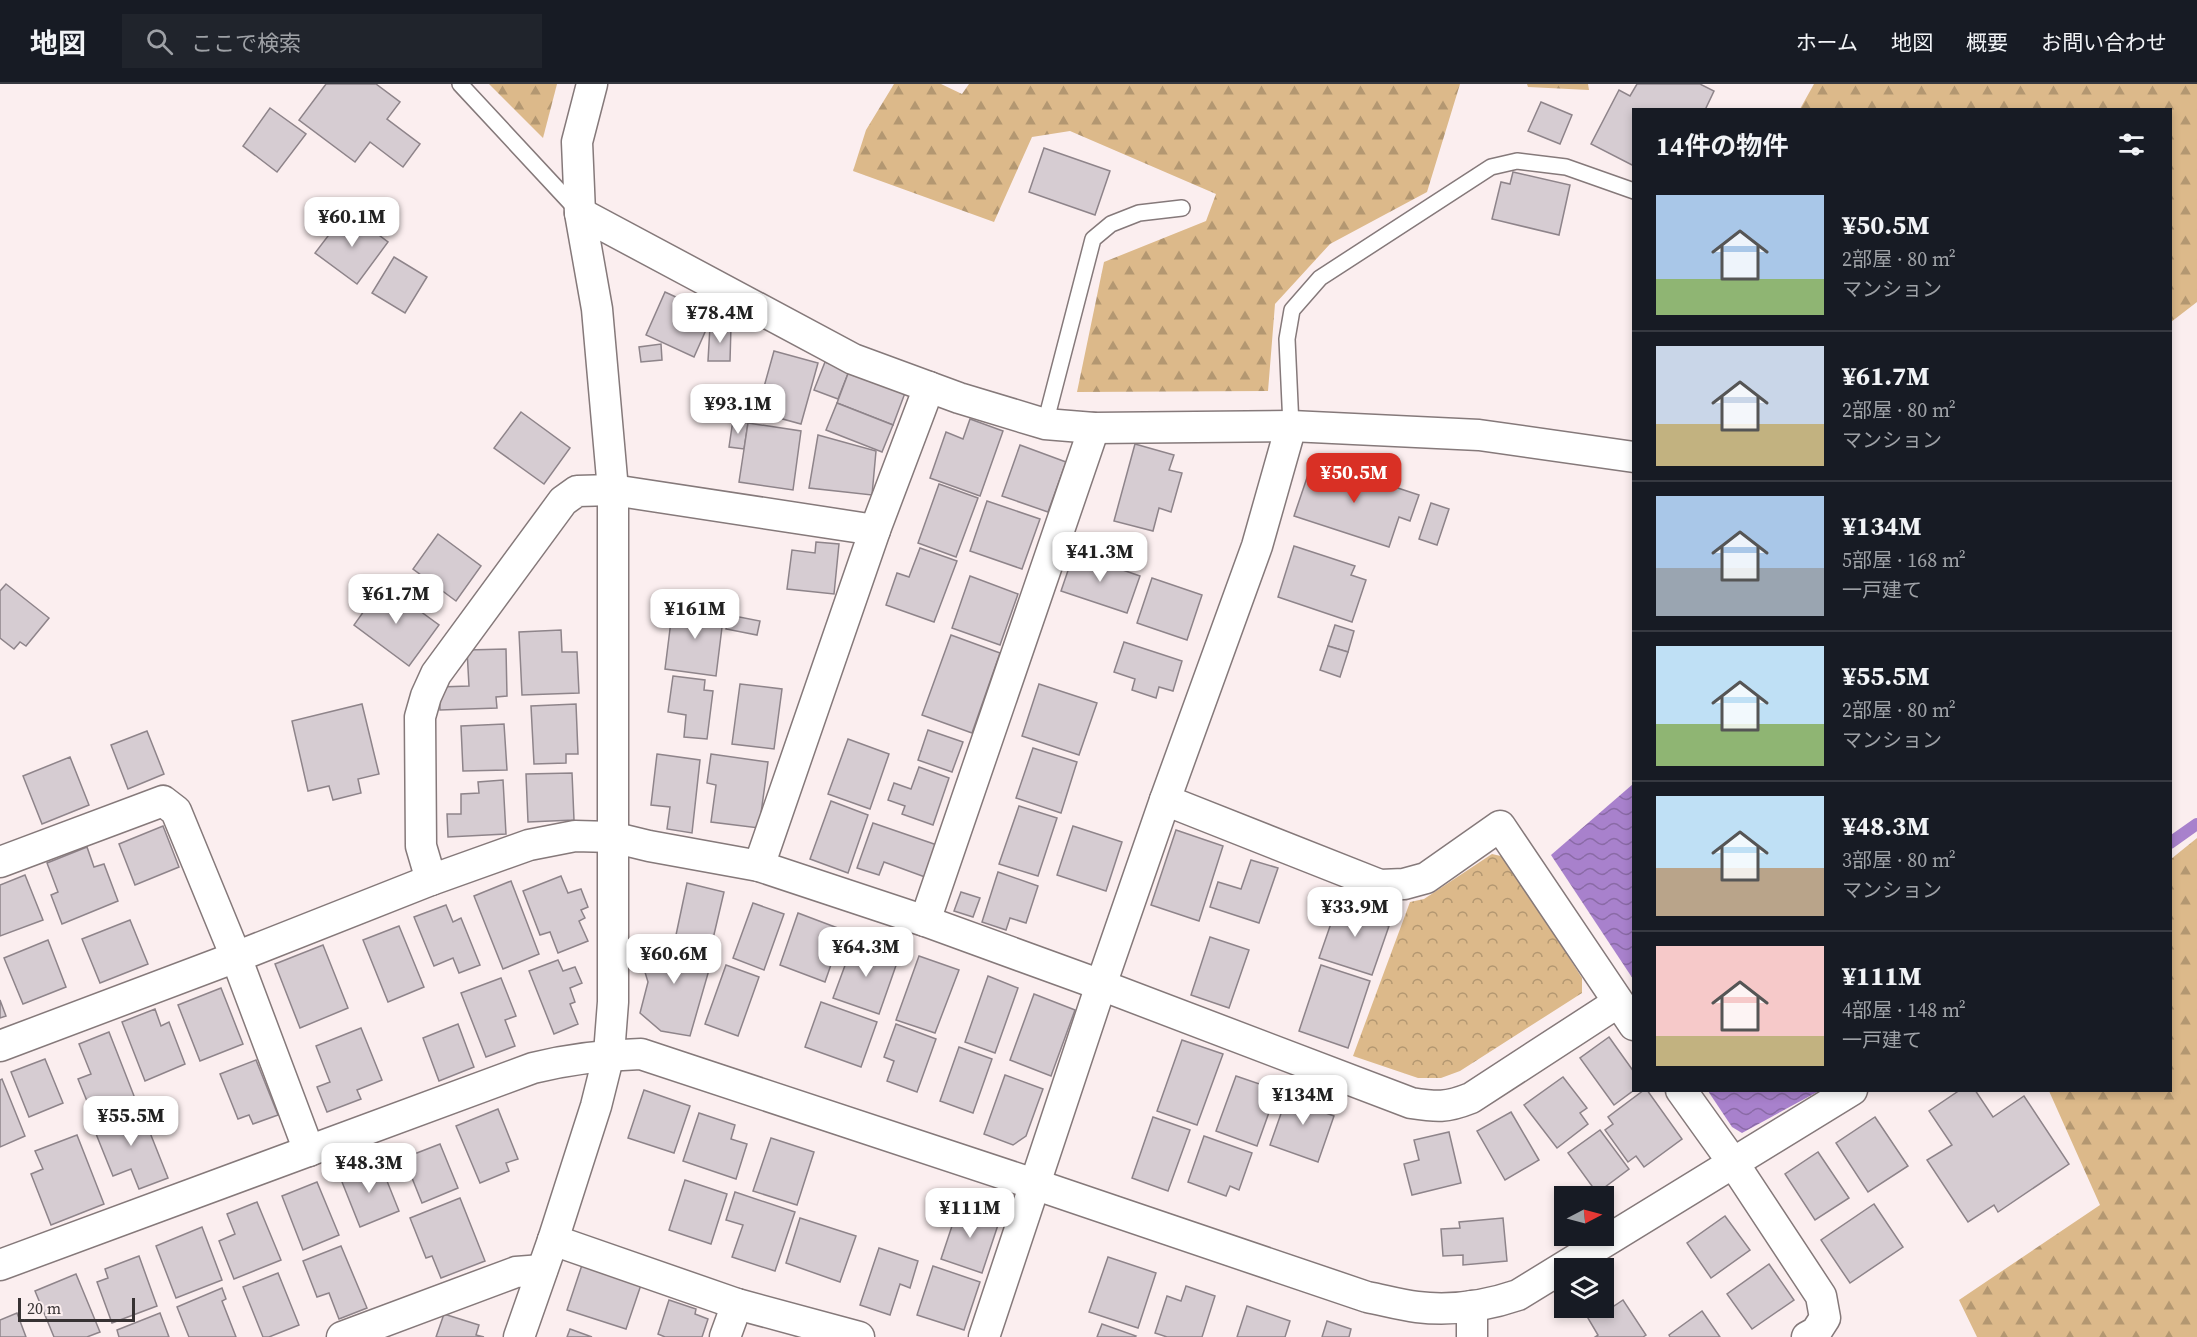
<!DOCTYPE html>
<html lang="ja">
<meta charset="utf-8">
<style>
:root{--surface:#171b24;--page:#20242c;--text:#f1f3f6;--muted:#9ea1a6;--line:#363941;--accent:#d93025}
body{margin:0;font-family:"Source Serif 4","Noto Sans JP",serif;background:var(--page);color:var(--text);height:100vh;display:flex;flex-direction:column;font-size:22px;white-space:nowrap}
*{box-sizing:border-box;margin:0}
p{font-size:20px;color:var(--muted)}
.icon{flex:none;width:33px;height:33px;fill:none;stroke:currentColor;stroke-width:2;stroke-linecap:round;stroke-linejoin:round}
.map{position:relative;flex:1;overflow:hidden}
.details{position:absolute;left:1632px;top:24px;width:540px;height:984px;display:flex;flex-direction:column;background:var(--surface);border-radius:0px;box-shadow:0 3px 9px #0003}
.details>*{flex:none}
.needle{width:39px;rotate:84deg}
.buttons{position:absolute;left:1554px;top:1102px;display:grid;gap:12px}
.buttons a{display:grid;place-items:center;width:60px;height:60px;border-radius:0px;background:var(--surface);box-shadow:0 3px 9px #0003;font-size:30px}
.scale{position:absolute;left:18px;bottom:15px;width:117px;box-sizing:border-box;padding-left:6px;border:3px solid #373233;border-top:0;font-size:16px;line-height:21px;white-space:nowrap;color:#373233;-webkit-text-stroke:4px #fbeeef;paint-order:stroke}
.price{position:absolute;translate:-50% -51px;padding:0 14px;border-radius:12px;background:#fff;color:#222;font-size:20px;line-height:39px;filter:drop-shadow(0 2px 3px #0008)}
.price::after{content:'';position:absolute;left:50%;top:36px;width:18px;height:14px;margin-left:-9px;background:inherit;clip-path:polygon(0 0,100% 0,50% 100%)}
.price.selected{background:var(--accent);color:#fff}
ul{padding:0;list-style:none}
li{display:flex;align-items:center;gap:18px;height:150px;padding:0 24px}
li+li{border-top:2px solid var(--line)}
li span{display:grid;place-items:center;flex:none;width:168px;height:120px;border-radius:0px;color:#555}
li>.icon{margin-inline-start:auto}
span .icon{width:72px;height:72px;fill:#fffc;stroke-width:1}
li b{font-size:26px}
h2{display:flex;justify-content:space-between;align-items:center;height:72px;padding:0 24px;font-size:26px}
header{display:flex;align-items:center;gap:36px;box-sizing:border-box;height:84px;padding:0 30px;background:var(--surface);border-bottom:2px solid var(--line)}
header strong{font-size:28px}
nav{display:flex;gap:33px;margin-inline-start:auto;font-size:21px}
.search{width:420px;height:54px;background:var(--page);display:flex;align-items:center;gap:15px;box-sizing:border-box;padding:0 21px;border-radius:0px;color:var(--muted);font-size:22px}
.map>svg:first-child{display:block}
.forest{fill:url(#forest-firs)}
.park{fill:url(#park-crowns)}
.water{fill:url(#water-waves)}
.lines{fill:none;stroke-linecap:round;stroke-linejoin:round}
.stream{stroke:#a881cc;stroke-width:12}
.building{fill:#d6ccd2;stroke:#8e848a;stroke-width:1.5}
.service-casing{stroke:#85797a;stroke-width:18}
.minor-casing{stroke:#85797a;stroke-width:33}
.service{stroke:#fff;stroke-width:15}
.minor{stroke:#fff;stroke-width:30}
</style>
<header>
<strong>地図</strong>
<div class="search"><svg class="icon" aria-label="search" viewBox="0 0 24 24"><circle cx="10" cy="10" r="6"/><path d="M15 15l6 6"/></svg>ここで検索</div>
<nav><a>ホーム</a><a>地図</a><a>概要</a><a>お問い合わせ</a></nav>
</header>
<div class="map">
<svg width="2197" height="1253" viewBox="0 0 2197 1253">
<defs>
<pattern id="forest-firs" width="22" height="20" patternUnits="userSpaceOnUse" patternTransform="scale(1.5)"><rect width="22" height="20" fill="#dcb98a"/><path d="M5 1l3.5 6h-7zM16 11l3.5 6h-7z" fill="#b39771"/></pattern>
<pattern id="park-crowns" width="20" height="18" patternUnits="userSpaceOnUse" patternTransform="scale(1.5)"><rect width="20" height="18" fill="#dcb98a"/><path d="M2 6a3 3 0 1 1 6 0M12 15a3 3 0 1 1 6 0" fill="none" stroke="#b39771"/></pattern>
<pattern id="water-waves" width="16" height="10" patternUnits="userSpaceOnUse" patternTransform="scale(1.5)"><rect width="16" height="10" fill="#a881cc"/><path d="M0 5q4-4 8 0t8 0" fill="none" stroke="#8a6aa6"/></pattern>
</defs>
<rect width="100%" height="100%" fill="#fbeeef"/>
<!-- forest -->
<g class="forest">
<path d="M489,0H557L543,54Z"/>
<path d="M894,0H941L962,10L969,0H1460L1427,108L1330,160L1275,220L1268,307L1077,308L1104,178L1206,137L1216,110L1070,47L1032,53L994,138L853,87L866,46Z"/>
<path d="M1527,0H1588L1589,6L1528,3Z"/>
<path d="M1814,0H2197V218L2171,238L2170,26L1800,25Z"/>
<path d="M2197,754V1253H1977L1959,1216L2100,1121L2049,1007L2170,1006L2171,775Z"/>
</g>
<!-- park -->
<path class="park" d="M1492,770L1505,773L1582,894V909L1460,987L1441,994H1418L1353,972L1410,818L1424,815Z"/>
<!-- water -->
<g class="water">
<path d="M1633,700V895L1551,771Z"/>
<path d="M1708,1007H1819L1742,1049L1732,1043Z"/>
</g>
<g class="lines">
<!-- stream -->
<path class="stream" d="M2170,759L2197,740"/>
</g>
<!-- building -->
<g class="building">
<path d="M326,0H376L400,18L387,35L420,60L403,83L370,58L355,78L299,36Z"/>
<path d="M1637,0H1700L1714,7L1705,26H1634V82L1591,60L1619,6L1630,12Z"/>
<path d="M1541,18L1572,31L1560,60L1528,47Z"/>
<path d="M270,24L306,50L277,88L243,62Z"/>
<path d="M1044,64L1110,87L1095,131L1029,108Z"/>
<path d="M1513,88L1570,101L1559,151L1492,135L1501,98L1510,100Z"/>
<path d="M347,127L388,158L357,200L315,169Z"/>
<path d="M394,173L427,193L405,229L372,209Z"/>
<path d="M665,208L713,230L694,273L646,251Z"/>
<path d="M710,242H731L730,277H708Z"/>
<path d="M661,260L662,276L641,278L639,263Z"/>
<path d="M774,267L818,279L801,340L757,328Z"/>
<path d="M825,278L849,287L838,315L814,306Z"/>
<path d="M849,287L905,309L893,341L837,319Z"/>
<path d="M837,319L893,341L882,368L826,346Z"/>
<path d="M521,328L570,364L544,400L494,364Z"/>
<path d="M970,335L1003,347L980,412L930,394L946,348L963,355Z"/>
<path d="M733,336L748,339L744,365L729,363Z"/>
<path d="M748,339L801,347L793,406L739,398Z"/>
<path d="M818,351L876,367L872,411L809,404Z"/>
<path d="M1135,360L1174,371L1169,386L1182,389L1171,428L1159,424L1153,447L1114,437Z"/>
<path d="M1020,361L1066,378L1048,428L1002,412Z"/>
<path d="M1313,376L1419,411L1410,437L1399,433L1389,463L1294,432Z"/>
<path d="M939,400L978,414L956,473L918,459Z"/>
<path d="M987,417L1040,435L1022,485L970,467Z"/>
<path d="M1431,419L1449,425L1437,461L1419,455Z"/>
<path d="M438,450L481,482L456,517L413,485Z"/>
<path d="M816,458L839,460L834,510L787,505L792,466L815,469Z"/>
<path d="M1294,462L1355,482L1351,491L1366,496L1352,538L1278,513Z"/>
<path d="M920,464L957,477L934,538L886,521L897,489L909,493Z"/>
<path d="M1074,469L1140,492L1127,529L1061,507Z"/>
<path d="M970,492L1018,510L1000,561L952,544Z"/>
<path d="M1152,494L1202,511L1187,556L1137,539Z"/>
<path d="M6,500L49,534L26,562L20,558L14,565L0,554V507Z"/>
<path d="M383,500L439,541L409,582L354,541Z"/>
<path d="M673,521L724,527L716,592L665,585Z"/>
<path d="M729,531L760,537L757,551L726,545Z"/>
<path d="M1335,541L1354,547L1348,568L1328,562Z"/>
<path d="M561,546L562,568H577L579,609L522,611L519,548Z"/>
<path d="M951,551L1000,569L972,649L922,631Z"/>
<path d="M1124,558L1182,577L1173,607L1159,603L1156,614L1132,606L1135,595L1114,588Z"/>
<path d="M1328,562L1348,568L1340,593L1320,586Z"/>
<path d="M506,565L507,612L496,613L497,624L440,626L439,603L469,602L467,566Z"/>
<path d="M673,592L705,596L704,606L713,607L707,655L684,653L686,631L668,628Z"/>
<path d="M740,600L782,605L774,665L732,660Z"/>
<path d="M1039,600L1097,619L1079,671L1022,652Z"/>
<path d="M362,620L379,690L358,695L361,709L333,716L329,702L308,707L292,637Z"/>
<path d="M576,620L578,670H566V679L534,680L531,622Z"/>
<path d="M504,640L507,686L463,687L461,642Z"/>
<path d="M928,646L963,658L952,688L918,676Z"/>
<path d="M147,647L164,690L128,705L111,661Z"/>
<path d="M848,655L889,670L870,725L828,710Z"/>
<path d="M1033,664L1077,678L1061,729L1016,714Z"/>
<path d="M657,670L700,676L692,749L667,745L670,723L651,721Z"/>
<path d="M711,670L768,678L759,744L711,738L716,701L707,699Z"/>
<path d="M70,673L89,721L42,740L23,692Z"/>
<path d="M919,683L949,694L933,741L902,730L905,722L888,716L894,699L911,705Z"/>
<path d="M572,689L574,736L528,738L526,690Z"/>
<path d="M503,696L506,750L448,753L447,730H461V710L479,709L478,698Z"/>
<path d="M831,717L868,731L848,789L810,775Z"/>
<path d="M1019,722L1057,734L1038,792L999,780Z"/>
<path d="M873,739L937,761L925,793L884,778L879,791L857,784Z"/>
<path d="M163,742L179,783L135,801L119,760Z"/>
<path d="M1073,742L1122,758L1106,807L1057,791Z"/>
<path d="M1176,746L1223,762L1199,837L1151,821Z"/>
<path d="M87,763L94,783L104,780L118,817L62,840L51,811L58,808L47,779Z"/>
<path d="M1251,776L1278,784L1259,839L1210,823L1218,798L1241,805Z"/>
<path d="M998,788L1038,802L1026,839L1010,834L1006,846L982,838Z"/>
<path d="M25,791L43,836L0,852V801Z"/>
<path d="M561,792L568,809L581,805L588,823L581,826L585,834L579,837L588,857L558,869L550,848L540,851L523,807Z"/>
<path d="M511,797L539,870L503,885L474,812Z"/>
<path d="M687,799L724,808L712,859L676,851Z"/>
<path d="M961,808L980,814L973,833L954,827Z"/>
<path d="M1349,812L1375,821L1370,837L1389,842L1372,891L1319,874L1336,825L1344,828Z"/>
<path d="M753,819L784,830L764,886L733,874Z"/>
<path d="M446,821L453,838L461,834L480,881L459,889L453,874L434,882L414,833Z"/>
<path d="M798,829L843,846L825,898L780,881Z"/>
<path d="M130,836L148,880L100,899L82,855Z"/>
<path d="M399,842L424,903L388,918L363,856Z"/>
<path d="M656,851L713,872L690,952L661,947L640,929L648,898L644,885L646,866Z"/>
<path d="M1210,853L1249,866L1229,924L1191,911Z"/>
<path d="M48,856L66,903L23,920L4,874Z"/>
<path d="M854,857L899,873L879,930L833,914Z"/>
<path d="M323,861L348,924L300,944L275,880Z"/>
<path d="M919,872L959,886L935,949L896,936Z"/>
<path d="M558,876L563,887L575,883L582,899L570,904L575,918L570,920L578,940L554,950L529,887Z"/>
<path d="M726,881L759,893L738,952L705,940Z"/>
<path d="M1321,881L1370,897L1348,964L1299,947Z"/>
<path d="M988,892L1018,904L995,969L965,958Z"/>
<path d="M501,894L516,932L505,936L515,962L486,973L461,909Z"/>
<path d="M221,904L243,960L200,977L178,921Z"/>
<path d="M1034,910L1075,926L1051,992L1010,976Z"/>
<path d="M0,916L6,932L0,934Z"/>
<path d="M821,918L877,938L861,983L805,963Z"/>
<path d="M155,925L161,942L169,938L185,980L145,997L122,938Z"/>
<path d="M458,940L474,983L439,997L423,954Z"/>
<path d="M896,940L936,955L917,1008L887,997L894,977L884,973Z"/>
<path d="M361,944L382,996L357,1006L361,1015L327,1028L317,1003L330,998L316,962Z"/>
<path d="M109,948L136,1017L100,1031L97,1024L91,1027L78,995L91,990L79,960Z"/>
<path d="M1609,953L1634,988V1006L1614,1021L1580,974Z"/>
<path d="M1182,956L1223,970L1197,1041L1157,1027Z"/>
<path d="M959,963L992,975L973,1029L940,1017Z"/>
<path d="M45,975L63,1019L29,1033L11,988Z"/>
<path d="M256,976L278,1031L253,1040L249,1031L238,1035L220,990Z"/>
<path d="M1005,991L1043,1005L1026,1052L1013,1061L984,1050Z"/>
<path d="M1236,992L1277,1006L1257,1062L1216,1047Z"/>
<path d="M1563,993L1587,1024L1580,1029L1588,1040L1557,1064L1524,1021Z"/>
<path d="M2,995L25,1052L0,1063V996Z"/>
<path d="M1290,1004L1326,1017L1323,1028L1334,1032L1318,1078L1270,1061Z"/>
<path d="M644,1006L690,1022L674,1069L628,1054Z"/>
<path d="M1644,1006H1647L1682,1055L1644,1083L1636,1072L1628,1078L1605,1046L1613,1040L1608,1033Z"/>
<path d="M1960,1006H1975L1993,1033L2024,1012L2069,1080L1998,1128L1994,1121L1968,1138L1927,1076L1952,1061L1929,1027Z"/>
<path d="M139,1021L168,1094L139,1105L131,1085L113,1092L92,1040Z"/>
<path d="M498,1025L518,1075L506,1079L509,1087L480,1099L456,1042Z"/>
<path d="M1511,1028L1539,1076L1505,1096L1477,1047Z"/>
<path d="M699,1029L735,1041L731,1055L747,1060L736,1095L683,1077Z"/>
<path d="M1153,1033L1190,1046L1168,1107L1132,1094Z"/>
<path d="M1875,1033L1908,1082L1868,1108L1836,1059Z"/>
<path d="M1600,1046L1629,1085L1597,1109L1568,1069Z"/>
<path d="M1449,1048L1461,1099L1412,1111L1404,1080L1419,1076L1414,1056Z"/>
<path d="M77,1051L104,1120L51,1141L31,1090L43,1085L35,1067Z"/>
<path d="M1204,1052L1252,1069L1239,1106L1230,1102L1226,1112L1188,1098Z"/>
<path d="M771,1054L814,1068L797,1121L753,1107Z"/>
<path d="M440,1060L458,1104L422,1119L404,1074Z"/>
<path d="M1818,1068L1849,1114L1815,1136L1785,1090Z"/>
<path d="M379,1077L399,1127L360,1143L340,1093Z"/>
<path d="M685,1096L727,1110L711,1160L669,1146Z"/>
<path d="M317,1098L339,1151L303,1166L282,1112Z"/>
<path d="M735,1108L795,1128L775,1187L732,1173L743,1141L726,1136Z"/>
<path d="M460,1114L485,1177L441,1194L432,1172L426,1174L410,1134Z"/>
<path d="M257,1118L281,1176L234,1195L219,1157L235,1150L227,1130Z"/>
<path d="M1874,1120L1903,1163L1850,1199L1821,1156Z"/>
<path d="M959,1121L1000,1135L982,1189L941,1175Z"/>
<path d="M1725,1132L1750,1166L1711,1194L1687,1159Z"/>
<path d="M800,1134L856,1152L840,1198L786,1179Z"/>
<path d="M1503,1134L1507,1177L1463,1181V1171L1443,1172L1441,1145L1460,1144L1459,1138Z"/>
<path d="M202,1143L222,1196L176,1214L156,1162Z"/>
<path d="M341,1162L367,1224L339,1235L329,1209L317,1213L303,1177Z"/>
<path d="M879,1164L918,1177L910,1204L900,1200L890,1231L860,1221Z"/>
<path d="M139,1172L157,1222L112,1239L97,1198L108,1194L105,1185Z"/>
<path d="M585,1172L644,1192L626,1245L567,1226Z"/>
<path d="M1108,1173L1156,1189L1138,1244L1089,1228Z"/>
<path d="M1769,1180L1794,1216L1752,1245L1727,1210Z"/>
<path d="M933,1182L980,1198L964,1246L917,1231Z"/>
<path d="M278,1189L299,1241L269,1253H263L243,1203Z"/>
<path d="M76,1190L100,1248L87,1253H54L35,1207Z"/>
<path d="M1186,1202L1215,1212L1202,1253H1167L1155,1249L1167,1212L1181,1217Z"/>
<path d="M222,1204L226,1215L222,1217L236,1253H189L177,1223Z"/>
<path d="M1604,1206L1614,1222L1623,1216L1646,1251L1643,1253H1595L1598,1251L1582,1224H1604Z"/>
<path d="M669,1216L696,1225L695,1230L708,1235L702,1253H665L658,1250Z"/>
<path d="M1247,1222L1290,1237L1285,1253H1237Z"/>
<path d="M1702,1227L1720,1253H1670L1669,1251Z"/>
<path d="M17,1229L26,1253H0V1236Z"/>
<path d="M160,1229L169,1253H119L117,1246Z"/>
<path d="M444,1230L479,1241L476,1251L484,1253H436Z"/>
<path d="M1327,1237L1351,1245L1349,1253H1322Z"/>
<path d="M1102,1240L1136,1252L1135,1253H1097Z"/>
<path d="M570,1245L592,1253H567Z"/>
</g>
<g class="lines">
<defs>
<g id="service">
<path d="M460,0L578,127"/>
<path d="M1045,340L1093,155L1111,140L1139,129L1182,124"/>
<path d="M1291,342L1287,255L1292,226L1320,194L1491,83L1517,77L1566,83L1634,107"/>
</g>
<g id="minor">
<path d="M580,129L853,275L959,314L1045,340L1094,344L1291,342L1479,351L1634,373"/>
<path d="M1165,716L1380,801L1404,800L1426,794L1500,742L1634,941"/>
<path d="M0,778L163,717L176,727L236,873L309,1067"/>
<path d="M759,782L875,446L929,303"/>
<path d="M431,796L421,762L420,633L426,612L436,590L563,417L577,407L613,406L875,446"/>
<path d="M925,837L1094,344"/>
<path d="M0,962L236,873L431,796L529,761L575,752L612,753L649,762L759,782L925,837L1101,901L1411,1019C1437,1023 1446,1024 1471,1014L1617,919"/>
<path d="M1681,1006L1734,1080L1821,1212L1825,1234L1816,1248L1807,1253"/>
<path d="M553,1156L737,1220L859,1253"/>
<path d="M0,1181L533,984C569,975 604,971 641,970L1034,1100L1367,1213C1383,1216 1400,1221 1417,1223C1451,1227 1486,1222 1518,1211L1852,1006"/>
<path d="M342,1253L516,1188L542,1186"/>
<path d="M519,1253L553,1156L596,1022L609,970L613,918V406L597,225L580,129L577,58L592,0"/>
<path d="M725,1253L737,1220"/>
<path d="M984,1253L1101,901L1165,716L1257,462L1291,342"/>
<path d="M1472,1253V1222"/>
</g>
</defs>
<!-- service casing -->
<use href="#service" class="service-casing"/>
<!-- minor casing -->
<use href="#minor" class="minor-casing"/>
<!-- service -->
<use href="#service" class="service"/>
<!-- minor -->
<use href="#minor" class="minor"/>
</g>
</svg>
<div class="buttons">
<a><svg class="needle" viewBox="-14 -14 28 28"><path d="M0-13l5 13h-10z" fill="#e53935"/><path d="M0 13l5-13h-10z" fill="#9ea1a6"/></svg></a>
<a><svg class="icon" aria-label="layers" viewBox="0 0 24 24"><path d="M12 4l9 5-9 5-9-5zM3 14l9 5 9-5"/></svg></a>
</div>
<div class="scale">20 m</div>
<b class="price" style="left:352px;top:164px">¥60.1M</b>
<b class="price" style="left:720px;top:260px">¥78.4M</b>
<b class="price" style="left:738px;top:351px">¥93.1M</b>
<b class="price selected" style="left:1354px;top:420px">¥50.5M</b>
<b class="price" style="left:1100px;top:499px">¥41.3M</b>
<b class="price" style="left:396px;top:541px">¥61.7M</b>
<b class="price" style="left:695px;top:556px">¥161M</b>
<b class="price" style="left:1355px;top:854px">¥33.9M</b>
<b class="price" style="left:866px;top:894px">¥64.3M</b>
<b class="price" style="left:674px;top:901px">¥60.6M</b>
<b class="price" style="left:1303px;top:1042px">¥134M</b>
<b class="price" style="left:131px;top:1063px">¥55.5M</b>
<b class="price" style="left:369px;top:1110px">¥48.3M</b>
<b class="price" style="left:970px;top:1155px">¥111M</b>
<section class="details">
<h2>14件の物件<svg class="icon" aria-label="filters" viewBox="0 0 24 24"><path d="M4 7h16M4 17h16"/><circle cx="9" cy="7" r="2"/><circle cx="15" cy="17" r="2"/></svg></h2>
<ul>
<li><span style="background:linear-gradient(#a9c7e8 70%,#8fb573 0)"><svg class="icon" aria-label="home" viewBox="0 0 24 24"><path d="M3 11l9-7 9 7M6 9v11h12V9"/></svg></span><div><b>¥50.5M</b><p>2部屋 · 80 m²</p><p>マンション</p></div></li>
<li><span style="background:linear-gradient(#c9d6e8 65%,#c2b280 0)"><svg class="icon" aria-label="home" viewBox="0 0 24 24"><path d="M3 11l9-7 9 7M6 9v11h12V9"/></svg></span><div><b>¥61.7M</b><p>2部屋 · 80 m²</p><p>マンション</p></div></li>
<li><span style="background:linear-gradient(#a9c7e8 60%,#9aa5b1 0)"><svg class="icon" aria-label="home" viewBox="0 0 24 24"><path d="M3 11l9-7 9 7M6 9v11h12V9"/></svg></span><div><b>¥134M</b><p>5部屋 · 168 m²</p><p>一戸建て</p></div></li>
<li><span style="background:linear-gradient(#bfe0f5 65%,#8fb573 0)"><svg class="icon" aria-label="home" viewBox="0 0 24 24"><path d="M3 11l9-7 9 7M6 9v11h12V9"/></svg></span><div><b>¥55.5M</b><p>2部屋 · 80 m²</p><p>マンション</p></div></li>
<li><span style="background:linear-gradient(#bfe0f5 60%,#b9a48a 0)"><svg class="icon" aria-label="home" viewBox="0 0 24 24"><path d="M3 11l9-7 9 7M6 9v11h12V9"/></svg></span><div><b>¥48.3M</b><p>3部屋 · 80 m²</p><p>マンション</p></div></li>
<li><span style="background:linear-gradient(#f6c9c9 75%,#c2b280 0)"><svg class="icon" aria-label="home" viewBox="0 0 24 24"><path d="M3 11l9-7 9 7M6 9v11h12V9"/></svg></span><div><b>¥111M</b><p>4部屋 · 148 m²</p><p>一戸建て</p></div></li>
</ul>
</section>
</div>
